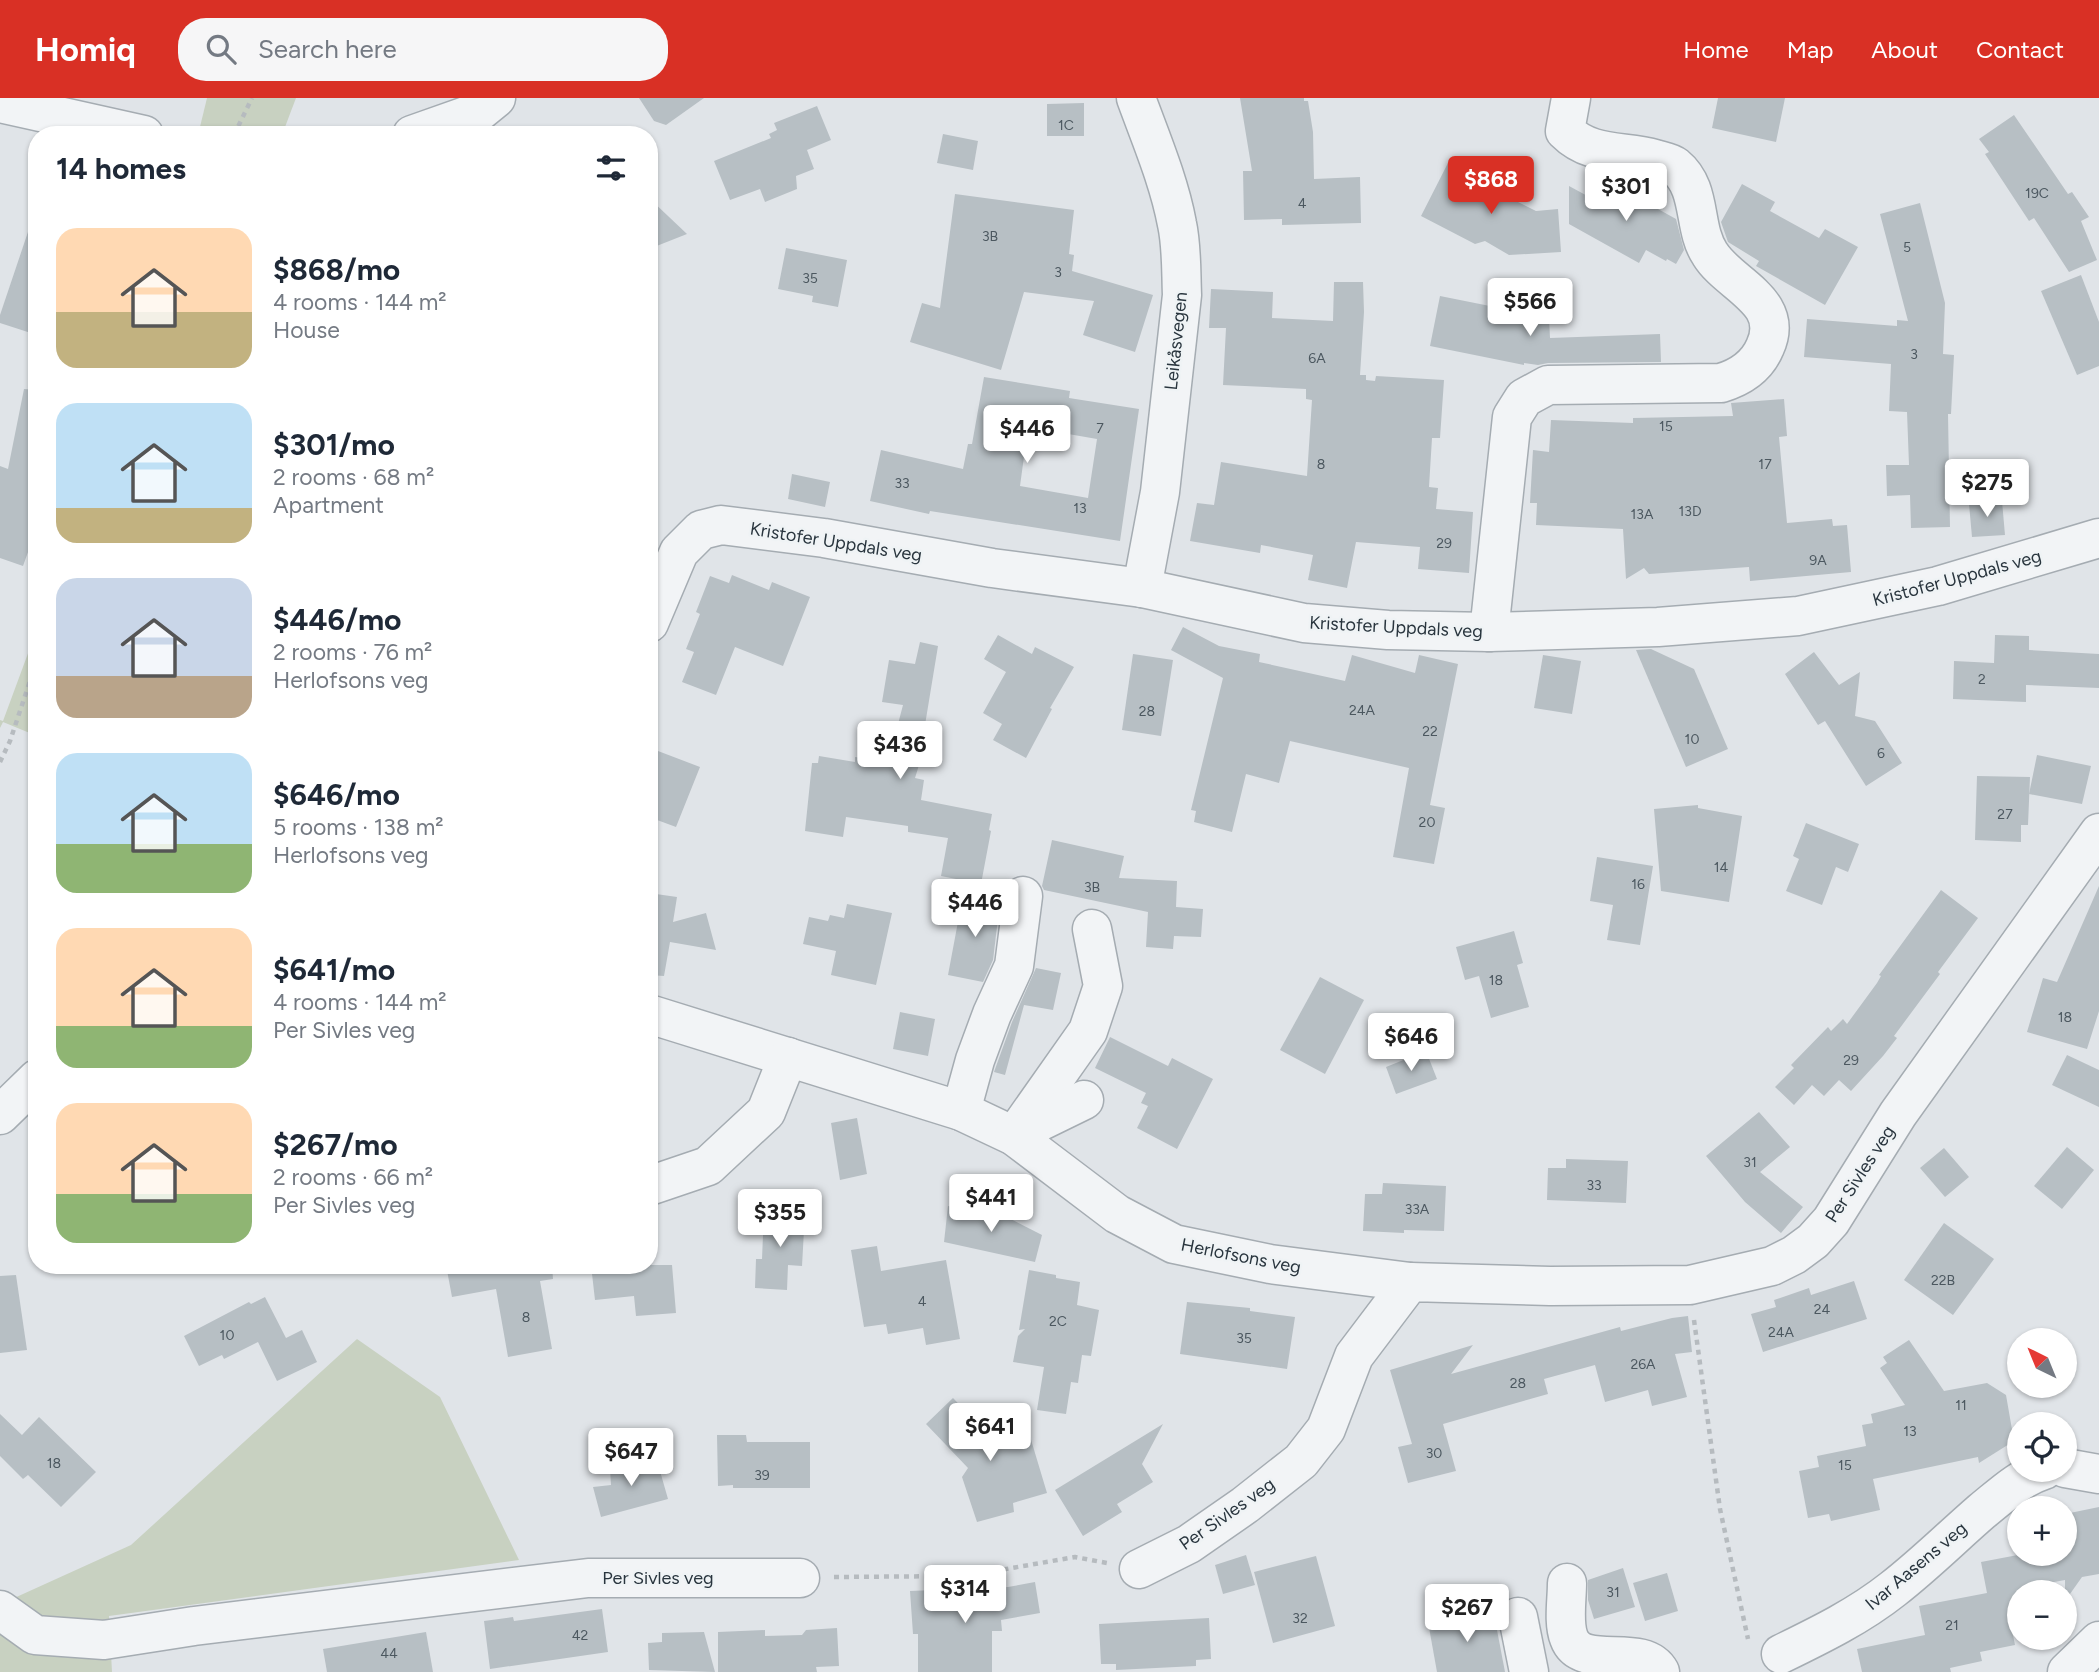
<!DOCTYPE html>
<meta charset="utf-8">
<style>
:root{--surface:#fff;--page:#f6f6f7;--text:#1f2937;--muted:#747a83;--accent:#d93025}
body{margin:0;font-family:Figtree,sans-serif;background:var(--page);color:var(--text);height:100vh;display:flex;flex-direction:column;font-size:26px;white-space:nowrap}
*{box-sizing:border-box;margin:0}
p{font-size:23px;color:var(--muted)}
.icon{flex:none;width:38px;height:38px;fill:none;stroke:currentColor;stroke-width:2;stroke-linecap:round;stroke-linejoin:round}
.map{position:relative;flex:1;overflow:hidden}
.drawer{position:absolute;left:28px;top:28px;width:630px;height:1148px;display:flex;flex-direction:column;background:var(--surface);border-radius:28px;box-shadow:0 2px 5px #0004}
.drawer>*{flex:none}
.needle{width:46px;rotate:317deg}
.controls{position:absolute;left:2007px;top:1230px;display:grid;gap:14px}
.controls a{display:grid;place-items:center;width:70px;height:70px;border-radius:50%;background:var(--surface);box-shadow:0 2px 5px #0004;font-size:35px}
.price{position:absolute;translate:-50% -60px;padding:0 16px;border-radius:7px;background:#fff;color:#222;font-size:23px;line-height:46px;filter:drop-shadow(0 2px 4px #0008)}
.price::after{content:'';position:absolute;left:50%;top:42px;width:21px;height:16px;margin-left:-10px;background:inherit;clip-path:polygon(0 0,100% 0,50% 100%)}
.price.current{background:var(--accent);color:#fff}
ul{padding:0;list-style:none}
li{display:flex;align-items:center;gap:21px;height:175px;padding:0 28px}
li span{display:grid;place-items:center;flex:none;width:196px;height:140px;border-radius:21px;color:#555}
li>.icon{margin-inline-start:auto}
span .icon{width:84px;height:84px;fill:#fffc;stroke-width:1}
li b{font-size:30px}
h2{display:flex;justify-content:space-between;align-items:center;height:84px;padding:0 28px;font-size:30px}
header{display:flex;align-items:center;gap:42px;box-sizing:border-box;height:98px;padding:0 35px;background:var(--accent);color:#fff}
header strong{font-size:33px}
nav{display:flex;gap:38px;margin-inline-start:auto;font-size:24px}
.search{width:490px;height:63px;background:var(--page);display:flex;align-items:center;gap:18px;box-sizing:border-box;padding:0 24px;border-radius:28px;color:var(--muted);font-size:26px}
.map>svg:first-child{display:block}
.green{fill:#c8d1c1}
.building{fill:#b7bfc4;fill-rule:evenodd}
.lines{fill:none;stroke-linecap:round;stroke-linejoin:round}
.minor-casing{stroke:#a5acb2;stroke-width:41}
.path{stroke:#b6bbbf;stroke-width:4.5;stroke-dasharray:5 5;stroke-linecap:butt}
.minor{stroke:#f2f4f6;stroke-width:38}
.labels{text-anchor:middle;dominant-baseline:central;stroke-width:5;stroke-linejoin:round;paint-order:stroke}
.number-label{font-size:14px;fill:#4c5860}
.street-label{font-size:18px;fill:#29353e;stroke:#eff3f5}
</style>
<header>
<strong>Homiq</strong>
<div class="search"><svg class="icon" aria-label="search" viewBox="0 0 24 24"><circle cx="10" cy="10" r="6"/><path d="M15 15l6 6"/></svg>Search here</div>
<nav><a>Home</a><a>Map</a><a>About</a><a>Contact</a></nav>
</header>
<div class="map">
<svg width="2099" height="1574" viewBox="0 0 2099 1574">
<rect width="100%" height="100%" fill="#e0e4e8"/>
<!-- green -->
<g class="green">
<path d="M207,0H296L282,37H198Z"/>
<path d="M37,531V638L3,624L0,630V622L3,623Z"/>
<path d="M357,1241L440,1299L519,1462L109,1518L112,1574H0V1494L12,1501L131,1447Z"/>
</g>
<!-- building -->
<g class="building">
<path d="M639,0H704L666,27L654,23Z"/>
<path d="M1240,0H1304V3H1308L1313,34L1314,81L1360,79L1361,125L1282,127V121L1244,122L1243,73H1252Z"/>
<path d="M1718,0H1785L1776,44L1712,30Z"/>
<path d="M1084,5V38H1047V6Z"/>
<path d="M817,8L831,42L807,52L814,71L796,78L797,91L765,104L760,91L730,102L714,63L771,40L769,36L777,32L774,25Z"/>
<path d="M2014,17L2068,96L2072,94L2089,119L2081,123L2097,162L2069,174L2034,120L2029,123L1985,56L1989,54L1979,41Z"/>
<path d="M943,36L978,43L973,72L937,65Z"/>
<path d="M1448,65L1476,79L1474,82L1536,113L1558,111L1561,154L1509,157L1485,143L1475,146L1421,118Z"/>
<path d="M1604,81L1676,121L1684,152L1676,166L1667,161L1666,163L1646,152L1639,165L1569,126V88L1593,101Z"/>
<path d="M1742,86L1775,104L1770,113L1819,140L1825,131L1858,149L1825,207L1756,168L1759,163L1728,144L1721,124Z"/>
<path d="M955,96L1074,112L1069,156L1074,157L1072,173L1153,197L1135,254L1083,237L1094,203L1024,194L1001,272L910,244L922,205L940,210Z"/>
<path d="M649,100L687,136L649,151Z"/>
<path d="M1920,105L1945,205L1943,256L1954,257L1951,316H1948L1950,429L1911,430L1910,397L1887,398L1886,367H1909L1907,314L1889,313L1891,266L1804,259L1807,221L1897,228V222L1908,223L1880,116Z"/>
<path d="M32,122L37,123V237L0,225V217Z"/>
<path d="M786,150L847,162L838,209L812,204L813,198L778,191Z"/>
<path d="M2081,177L2099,224V268L2077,277L2041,193Z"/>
<path d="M1334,184H1363L1364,214L1360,277H1366V282L1375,283L1376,278L1444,282L1440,340H1432L1429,389L1438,390L1436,411L1473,414L1469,475L1418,471L1420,449L1356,444L1347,490L1308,482L1313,457L1261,447L1260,455L1190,443L1197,405L1214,407L1221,364L1307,378L1312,302L1306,301V291L1223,287L1226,230H1209L1211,191L1273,194L1272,220L1333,223Z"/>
<path d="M1440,198L1549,220L1550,240L1660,236L1661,264L1548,265L1538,267L1524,265V267L1430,248Z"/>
<path d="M984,279L1070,293L1069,300L1139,311L1120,443L930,413L929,416L870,403L881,352L963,371L968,346H972ZM1028,329L1097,341L1088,400L1020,388Z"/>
<path d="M24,291L37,292V429L23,468L0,460V368L8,371Z"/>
<path d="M1784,301L1787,338L1779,339L1787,425L1832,421L1833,428L1847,427L1851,474L1750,483L1749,469L1649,476L1644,470L1626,481L1623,431L1536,427L1537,405H1530L1533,352L1549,354L1551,322L1633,325V320L1733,318L1731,305Z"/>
<path d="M792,376L830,384L825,409L788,401Z"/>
<path d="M2002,403L2005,437L1972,439L1969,406Z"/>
<path d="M732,477L769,492L772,484L810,499L783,568L735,549L716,597L682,584L694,554L686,551L700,516L696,514L710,478L729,485Z"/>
<path d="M1183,529L1219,548L1260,556L1259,564L1345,583L1352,557L1415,575L1419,557L1458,566L1430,707L1445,710L1434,766L1393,759L1409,670L1290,643L1279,685L1246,676L1232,734L1194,724L1196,713L1191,712L1223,580L1171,552Z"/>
<path d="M998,537L1032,556L1035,549L1074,569L1050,610L1052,611L1026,660L993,642L1002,626L983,615L1006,574L984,561Z"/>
<path d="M1995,537L2029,538V552L2099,556V590L2026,587V604L1953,601L1954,563L1994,565Z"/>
<path d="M920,544L938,548L925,627L931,628L915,680L924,682L921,702L992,716L989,732L991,733L981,786L941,778L948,740L908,734V728L846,719L843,739L805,733L812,665H818L819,658L855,664V659L888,664L903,607L882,604L889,562L915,566Z"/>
<path d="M1651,551L1694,571L1728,651L1686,669L1636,552Z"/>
<path d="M1814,554L1839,587L1860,574L1855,618L1875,623L1902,665L1866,688L1825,623L1818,627L1785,576Z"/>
<path d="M1133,556L1173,562L1161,638L1122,632Z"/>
<path d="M1543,557L1581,563L1572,616L1534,610Z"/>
<path d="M658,653L700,669L676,729L649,719V676Z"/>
<path d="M2037,657L2091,668L2082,706L2029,696Z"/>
<path d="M1977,678L2030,679L2028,727H2021V744L1975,742Z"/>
<path d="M1698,707V710L1742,718L1729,804L1661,793L1654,711Z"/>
<path d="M1806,725L1859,746L1848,774L1836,769L1822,807L1786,793L1799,761L1793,758Z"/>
<path d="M1052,742L1124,758L1119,780L1177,783L1176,809L1203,811L1201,839L1174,838L1173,851L1146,849L1148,814L1044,792L1042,788Z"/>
<path d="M1597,759L1653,768L1640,847L1607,842L1613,807L1590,803Z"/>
<path d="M2099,788V913L2087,951L2027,934L2043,880L2057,884Z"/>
<path d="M1941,792L1978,820L1938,874L1940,876L1894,938L1897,940L1883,958L1851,993L1839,982L1824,998L1812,987L1794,1007L1775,989L1794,970L1791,967L1828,929L1831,933L1843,921L1847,926L1877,885L1881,878L1879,877Z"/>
<path d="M649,795L677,799L673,824L706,815L716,852L670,844L664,878L649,877Z"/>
<path d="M963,797L1000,804L993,862L983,884L948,877Z"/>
<path d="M847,806L892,815L876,887L831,877L836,853L803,846L809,819L828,823L830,817L844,820Z"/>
<path d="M1514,833L1523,865L1517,867L1529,909L1491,920L1479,878L1465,882L1456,849Z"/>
<path d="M1036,870L1061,875L1053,912L1024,907L1005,977L994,974L1012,924Z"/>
<path d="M1320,879L1364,902L1325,976L1280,952Z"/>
<path d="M900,914L935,921L928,958L893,951Z"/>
<path d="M1110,939L1168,968L1172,960L1213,981L1177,1051L1137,1030L1148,1008L1141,1005L1146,995L1095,970Z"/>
<path d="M1426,953L1437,981L1396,996L1386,969Z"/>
<path d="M2067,957L2099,972V1009L2052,987Z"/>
<path d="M1759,1014L1790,1049L1760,1074L1803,1109L1781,1135L1745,1104L1706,1058Z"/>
<path d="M857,1020L867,1076L840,1082L831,1025Z"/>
<path d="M2067,1049L2094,1072L2062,1111L2034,1088Z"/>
<path d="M1944,1050L1969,1079L1945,1099L1920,1070Z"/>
<path d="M1566,1061L1628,1063L1626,1105L1547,1102L1548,1070H1566Z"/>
<path d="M1383,1085L1446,1088L1444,1133L1404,1132V1135L1363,1133L1365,1096H1382Z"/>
<path d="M948,1108L1005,1118L1042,1137L1035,1164L944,1144Z"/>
<path d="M764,1113L805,1114L802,1168L788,1167L787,1192L755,1190L756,1161H762Z"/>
<path d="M1944,1125L1994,1161L1953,1217L1904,1182Z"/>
<path d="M877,1148L881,1173L946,1162L960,1241L926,1247L923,1230L888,1236L886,1226L864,1229L851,1152Z"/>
<path d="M446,1167H552L553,1181L540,1183L552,1251L508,1259L496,1191L452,1199Z"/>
<path d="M591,1167H672L676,1215L636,1218L634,1198L595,1202Z"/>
<path d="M1029,1172L1056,1177V1180L1080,1184L1077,1207L1099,1212L1091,1258L1082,1257L1078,1285L1071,1284L1066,1316L1037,1312L1044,1269L1013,1264L1018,1238L1025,1231L1019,1232Z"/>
<path d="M16,1177L27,1252L0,1255V1178Z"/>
<path d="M1854,1183L1867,1221L1763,1254L1751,1216L1776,1209L1774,1202L1809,1190L1811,1197Z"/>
<path d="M265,1199L286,1240L302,1232L317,1264L277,1283L258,1244L224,1261L222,1257L199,1268L184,1238L249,1204L251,1206Z"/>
<path d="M1187,1204L1250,1210V1213L1295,1219L1287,1271L1180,1256Z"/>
<path d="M1688,1218L1692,1254L1675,1256L1687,1299L1652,1308L1648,1292L1605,1304L1595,1267L1544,1281L1548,1296L1443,1326L1456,1373L1408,1385L1398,1349L1412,1346L1390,1272L1473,1247L1451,1276L1620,1229L1621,1233L1672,1220Z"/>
<path d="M1909,1242L1944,1293L1987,1285L2006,1297L2014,1343L1979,1365L1978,1359L1873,1381L1880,1412L1831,1423L1829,1416L1808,1420L1799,1373L1819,1369L1817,1358L1866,1348L1862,1327L1873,1325L1871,1316L1905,1307L1880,1270L1887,1265L1883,1259Z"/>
<path d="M953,1300L996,1345L1029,1335L1047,1395L1013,1405L1014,1414L977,1424L962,1379L968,1370L926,1326Z"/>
<path d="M0,1316L22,1337L39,1319L96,1374L61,1409L28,1377L23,1381L0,1358Z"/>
<path d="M1163,1326L1142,1366L1153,1384L1117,1406L1122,1414L1083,1438L1055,1392Z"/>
<path d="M717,1337H746L747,1344H810V1390H733V1387L718,1388Z"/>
<path d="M656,1359L668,1401L601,1419L593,1389L611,1387L610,1371Z"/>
<path d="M2099,1409V1476L2082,1479L2065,1503V1482L2038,1487L2039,1494H2020V1525L2011,1527L2015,1547L1980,1554L1982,1563L1950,1570L1951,1574H1862L1857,1551L1925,1537L1919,1508L1987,1495L1981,1464L2023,1456H2065V1416Z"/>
<path d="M1246,1457L1255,1487L1223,1496L1215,1467Z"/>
<path d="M1316,1458L1335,1528L1273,1545L1254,1474Z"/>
<path d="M1623,1470L1635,1509L1594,1521L1588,1502V1482Z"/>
<path d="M1667,1475L1678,1513L1645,1523L1633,1485Z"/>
<path d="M1035,1484L1040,1515L1001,1522L1002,1533H992V1574H918V1536H913L910,1493L1008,1489Z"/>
<path d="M602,1511L608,1554L490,1571L484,1523L513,1519L514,1523Z"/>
<path d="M1493,1511L1505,1574H1437L1428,1524Z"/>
<path d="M1209,1520L1211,1561L1196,1562V1568L1116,1572V1566H1101L1099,1526Z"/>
<path d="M837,1530L839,1568L816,1569L817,1574H718V1534L765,1532V1538L802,1537L806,1532Z"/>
<path d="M426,1534L433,1574H327L323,1551Z"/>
<path d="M704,1534L715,1574L649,1572L648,1545L662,1544V1535Z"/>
</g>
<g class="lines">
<defs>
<g id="minor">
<path d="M1136,0C1151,41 1169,83 1177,126C1182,149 1181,174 1182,197L1160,394L1142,490"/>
<path d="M0,5L144,37"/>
<path d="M412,37L480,13L496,0"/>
<path d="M649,525L679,454L701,432L721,427L824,440L992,470L1142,490L1304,525L1388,532L1489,534L1658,529L1798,518L1938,488L2099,440"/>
<path d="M1489,534L1512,319L1524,300L1548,287L1721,285C1741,279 1757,268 1765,249C1786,203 1729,187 1710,156C1692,129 1703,91 1675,68C1670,64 1661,63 1655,61C1623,52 1591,59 1565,33L1571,0"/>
<path d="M649,916L961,1013L1014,1038L1117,1116L1174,1146L1270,1166L1410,1184"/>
<path d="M961,1013L975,962L992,916L1014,868L1023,798"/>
<path d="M0,1017L37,981"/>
<path d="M1014,1038L1088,933L1103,888L1092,831"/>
<path d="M1023,1038L1039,1024L1084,1002"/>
<path d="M649,1088L708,1068L766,1014L788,959"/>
<path d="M2065,1370L2099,1376"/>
<path d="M1139,1471L1189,1446L1245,1407L1301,1363L1326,1331L1354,1258L1410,1184L1550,1188L1690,1187L1772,1168L1794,1157L1813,1143L1831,1123L1898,1016L2099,735"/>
<path d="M1567,1485C1567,1502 1563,1525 1569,1540C1581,1574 1643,1543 1660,1574"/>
<path d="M0,1512L35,1537L104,1542L194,1528L588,1480H800"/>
<path d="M1518,1519L1529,1574"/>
<path d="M1781,1556C1820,1537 1859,1518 1893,1491C1924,1467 1952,1439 1982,1413C2002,1397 2019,1380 2044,1372"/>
<path d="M2067,1574L2099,1543"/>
</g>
</defs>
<!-- minor casing -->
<use href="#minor" class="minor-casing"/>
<!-- path -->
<g class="path">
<path d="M234,37L252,0"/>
<path d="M0,664L10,643L37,562"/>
<path d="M1694,1222L1720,1411L1748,1541"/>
<path d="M834,1479L966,1478L1075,1459L1107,1465"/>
</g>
<!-- minor -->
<use href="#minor" class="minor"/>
</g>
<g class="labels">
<!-- number labels -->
<g class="number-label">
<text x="1066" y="27">1C</text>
<text x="2037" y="95">19C</text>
<text x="1302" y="105">4</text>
<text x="990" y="138">3B</text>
<text x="1907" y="149">5</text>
<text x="1058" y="174">3</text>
<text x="810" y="180">35</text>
<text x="1914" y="256">3</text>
<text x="1317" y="260">6A</text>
<text x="1666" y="328">15</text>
<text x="1100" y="330">7</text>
<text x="1321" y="366">8</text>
<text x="1765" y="366">17</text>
<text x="902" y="385">33</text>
<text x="1080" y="410">13</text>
<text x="1690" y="413">13D</text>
<text x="1642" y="416">13A</text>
<text x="1444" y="445">29</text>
<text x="1818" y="462">9A</text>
<text x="1982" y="581">2</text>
<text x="1362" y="612">24A</text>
<text x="1147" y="613">28</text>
<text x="1430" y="633">22</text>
<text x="1692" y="641">10</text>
<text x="1881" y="655">6</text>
<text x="2005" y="716">27</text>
<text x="1427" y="724">20</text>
<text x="1721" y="769">14</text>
<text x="1638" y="786">16</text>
<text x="1092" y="789">3B</text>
<text x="1496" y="882">18</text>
<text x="2065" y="919">18</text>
<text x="1851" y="962">29</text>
<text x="1750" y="1064">31</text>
<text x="1594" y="1087">33</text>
<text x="1417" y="1111">33A</text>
<text x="1943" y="1182">22B</text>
<text x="922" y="1203">4</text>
<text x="1822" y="1211">24</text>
<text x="526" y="1219">8</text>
<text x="1058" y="1223">2C</text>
<text x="1781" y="1234">24A</text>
<text x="227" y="1237">10</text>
<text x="1244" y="1240">35</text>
<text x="1643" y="1266">26A</text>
<text x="1518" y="1285">28</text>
<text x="1961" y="1307">11</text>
<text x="1910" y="1333">13</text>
<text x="1434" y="1355">30</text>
<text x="54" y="1365">18</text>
<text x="1845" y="1367">15</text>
<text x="762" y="1377">39</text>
<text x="1613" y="1494">31</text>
<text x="1300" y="1520">32</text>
<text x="1952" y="1527">21</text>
<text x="580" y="1537">42</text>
<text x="389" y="1555">44</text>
</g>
<!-- street labels -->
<g class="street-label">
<text transform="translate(1176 243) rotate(-84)">Leikåsvegen</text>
<text transform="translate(836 444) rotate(9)">Kristofer Uppdals veg</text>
<text transform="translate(1957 480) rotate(-15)">Kristofer Uppdals veg</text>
<text transform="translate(1396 529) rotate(3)">Kristofer Uppdals veg</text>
<text transform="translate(1860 1076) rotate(-57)">Per Sivles veg</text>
<text transform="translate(1241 1158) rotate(11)">Herlofsons veg</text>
<text transform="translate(1227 1416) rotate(-35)">Per Sivles veg</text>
<text transform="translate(1916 1468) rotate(-40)">Ivar Aasens veg</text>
<text x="658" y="1480">Per Sivles veg</text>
</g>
</g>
</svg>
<div class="controls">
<a><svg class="needle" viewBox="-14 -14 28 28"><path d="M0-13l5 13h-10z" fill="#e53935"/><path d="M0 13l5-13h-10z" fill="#747a83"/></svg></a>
<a><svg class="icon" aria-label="locate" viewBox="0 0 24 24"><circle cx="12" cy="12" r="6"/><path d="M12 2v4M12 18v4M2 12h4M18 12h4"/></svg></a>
<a>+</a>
<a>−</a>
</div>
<b class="price current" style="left:1491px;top:118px">$868</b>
<b class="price" style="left:1626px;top:125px">$301</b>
<b class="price" style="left:1530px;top:240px">$566</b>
<b class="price" style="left:1027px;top:367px">$446</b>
<b class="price" style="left:1987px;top:421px">$275</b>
<b class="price" style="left:900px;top:683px">$436</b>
<b class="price" style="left:975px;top:841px">$446</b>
<b class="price" style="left:1411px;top:975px">$646</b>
<b class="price" style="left:991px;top:1136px">$441</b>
<b class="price" style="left:780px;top:1151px">$355</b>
<b class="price" style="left:990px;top:1365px">$641</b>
<b class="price" style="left:631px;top:1390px">$647</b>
<b class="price" style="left:965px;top:1527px">$314</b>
<b class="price" style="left:1467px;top:1546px">$267</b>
<section class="drawer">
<h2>14 homes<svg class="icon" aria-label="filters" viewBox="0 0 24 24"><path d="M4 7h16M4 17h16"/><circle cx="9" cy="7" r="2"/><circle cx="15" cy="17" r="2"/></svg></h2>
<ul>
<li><span style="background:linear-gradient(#ffd9b3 60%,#c2b280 0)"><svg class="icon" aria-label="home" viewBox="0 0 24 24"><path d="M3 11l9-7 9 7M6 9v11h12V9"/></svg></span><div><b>$868/mo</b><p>4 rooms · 144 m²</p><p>House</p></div></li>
<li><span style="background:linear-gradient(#bfe0f5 75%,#c2b280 0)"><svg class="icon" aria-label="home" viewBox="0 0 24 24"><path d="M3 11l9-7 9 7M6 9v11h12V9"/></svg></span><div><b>$301/mo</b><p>2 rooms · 68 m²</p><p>Apartment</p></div></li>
<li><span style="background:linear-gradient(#c9d6e8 70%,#b9a48a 0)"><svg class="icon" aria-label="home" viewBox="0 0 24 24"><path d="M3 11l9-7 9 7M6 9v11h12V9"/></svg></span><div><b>$446/mo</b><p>2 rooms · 76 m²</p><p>Herlofsons veg</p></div></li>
<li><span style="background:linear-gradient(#bfe0f5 65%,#8fb573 0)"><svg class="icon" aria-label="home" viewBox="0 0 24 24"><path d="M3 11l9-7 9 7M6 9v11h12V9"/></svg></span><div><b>$646/mo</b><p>5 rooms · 138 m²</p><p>Herlofsons veg</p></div></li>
<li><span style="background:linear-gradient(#ffd9b3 70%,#8fb573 0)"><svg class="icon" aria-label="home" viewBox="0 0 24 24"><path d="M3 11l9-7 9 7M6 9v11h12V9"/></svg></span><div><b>$641/mo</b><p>4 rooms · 144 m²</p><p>Per Sivles veg</p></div></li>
<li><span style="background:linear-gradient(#ffd9b3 65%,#8fb573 0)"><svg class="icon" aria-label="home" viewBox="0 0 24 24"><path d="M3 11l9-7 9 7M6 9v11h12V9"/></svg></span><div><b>$267/mo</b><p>2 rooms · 66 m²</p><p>Per Sivles veg</p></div></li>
</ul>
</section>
</div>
